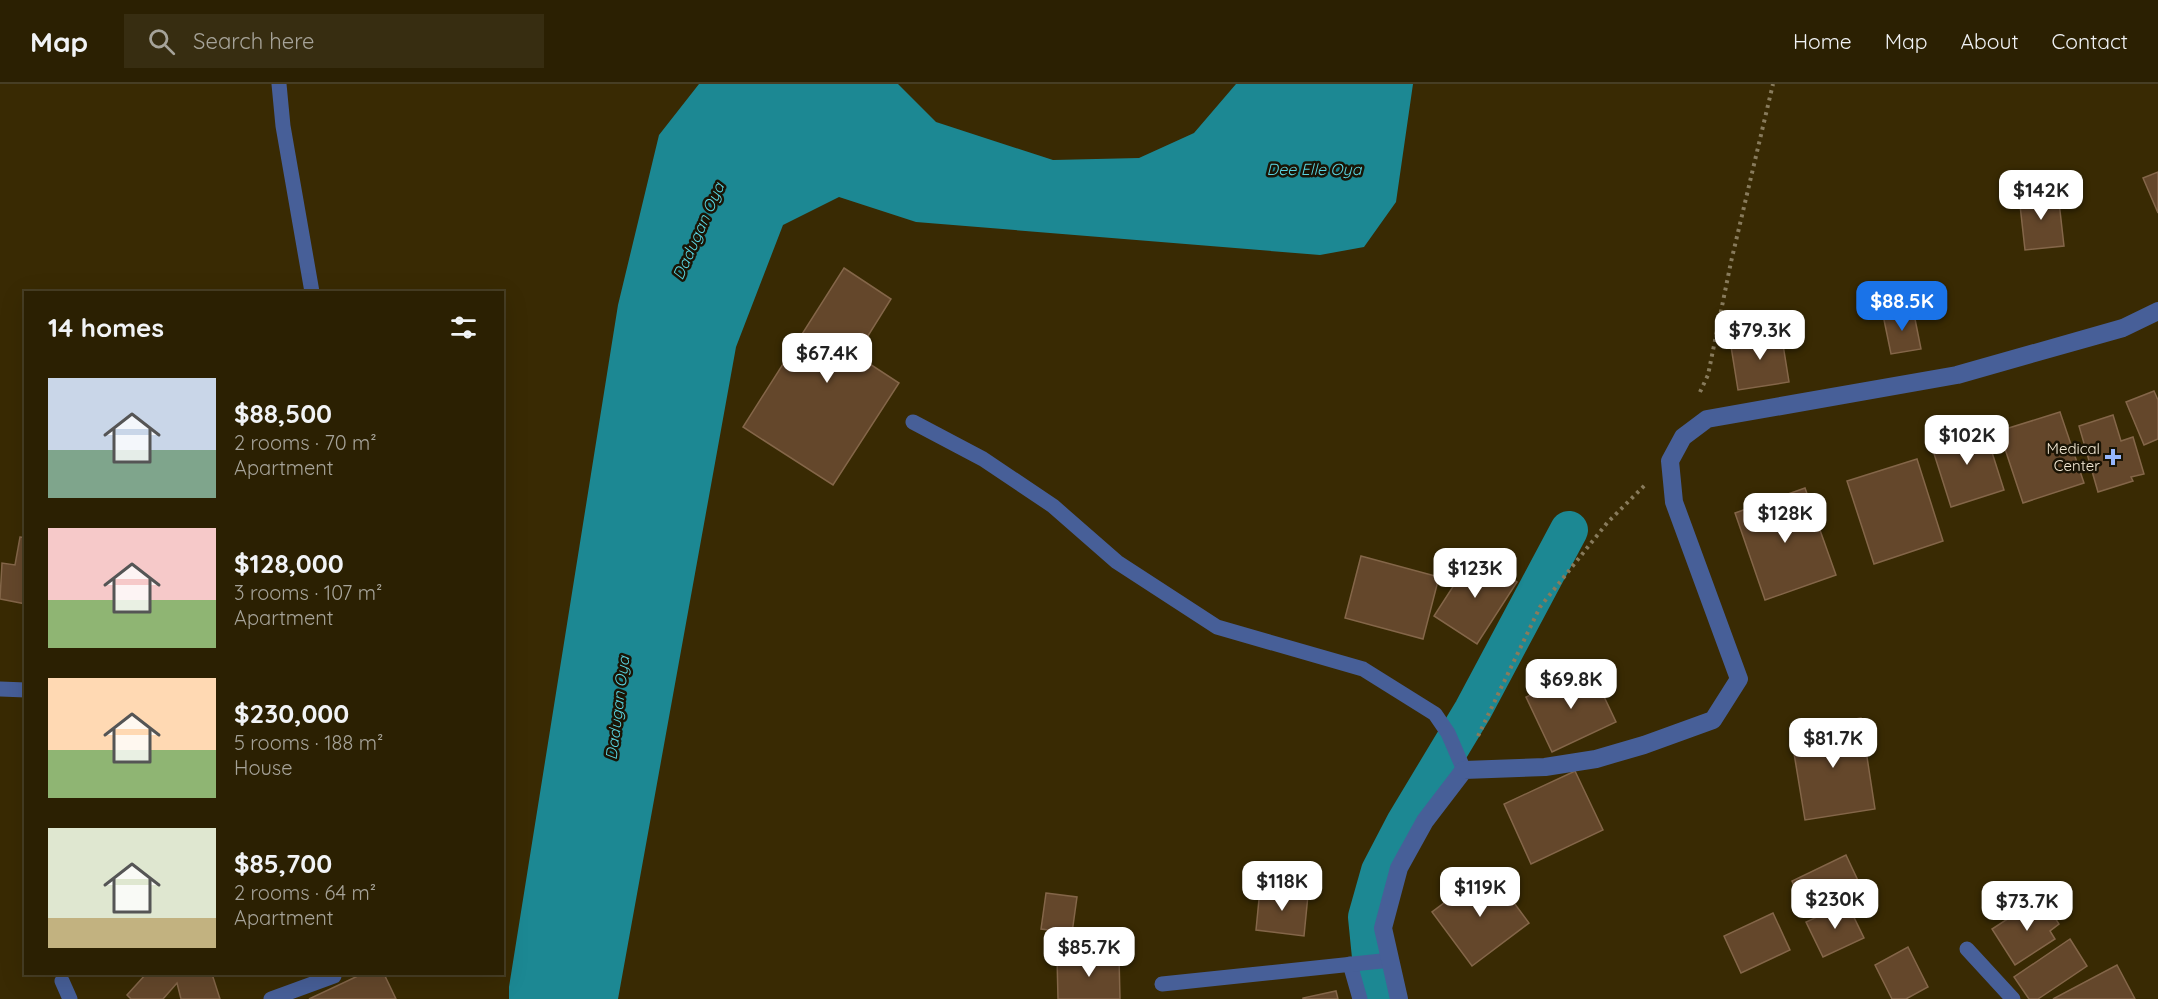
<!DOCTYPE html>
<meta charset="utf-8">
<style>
:root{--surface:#2b2002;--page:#372d11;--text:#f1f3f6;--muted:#a6a399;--line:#473e24;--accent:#1a73e8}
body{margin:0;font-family:Quicksand,sans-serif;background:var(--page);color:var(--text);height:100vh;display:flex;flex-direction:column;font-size:22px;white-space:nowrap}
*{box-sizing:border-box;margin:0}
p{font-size:20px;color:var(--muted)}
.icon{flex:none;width:33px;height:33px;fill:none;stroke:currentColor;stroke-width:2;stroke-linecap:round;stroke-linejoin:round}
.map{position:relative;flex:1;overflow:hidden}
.side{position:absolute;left:24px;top:207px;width:480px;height:684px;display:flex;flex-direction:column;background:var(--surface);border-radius:0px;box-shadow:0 6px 24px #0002,0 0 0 2px var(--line)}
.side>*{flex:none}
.price{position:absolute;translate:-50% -51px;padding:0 14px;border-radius:12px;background:#fff;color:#222;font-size:20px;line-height:39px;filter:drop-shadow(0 2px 3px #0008)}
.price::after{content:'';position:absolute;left:50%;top:36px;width:18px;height:14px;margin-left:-9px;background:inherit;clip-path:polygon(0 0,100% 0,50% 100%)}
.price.current{background:var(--accent);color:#fff}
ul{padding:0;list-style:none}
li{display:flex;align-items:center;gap:18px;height:150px;padding:0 24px}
li span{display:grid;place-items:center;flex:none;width:168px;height:120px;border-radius:0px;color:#555}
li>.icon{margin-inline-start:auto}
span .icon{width:72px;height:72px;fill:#fffc;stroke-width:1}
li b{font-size:26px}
h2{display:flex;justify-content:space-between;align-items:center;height:72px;padding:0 24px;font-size:26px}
header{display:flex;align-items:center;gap:36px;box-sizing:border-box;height:84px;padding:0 30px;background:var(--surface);border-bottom:2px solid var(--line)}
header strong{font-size:28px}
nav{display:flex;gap:33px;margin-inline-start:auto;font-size:21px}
.search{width:420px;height:54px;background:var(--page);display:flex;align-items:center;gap:15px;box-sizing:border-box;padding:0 21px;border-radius:0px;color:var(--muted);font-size:22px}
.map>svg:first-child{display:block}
.water{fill:#1c8893}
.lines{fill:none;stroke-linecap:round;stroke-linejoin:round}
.canal{stroke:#1c8893;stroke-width:38}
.building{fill:#64472b;stroke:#846649;stroke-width:1.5}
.path{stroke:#887b5c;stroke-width:4;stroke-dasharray:3 4.5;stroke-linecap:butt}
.lane{stroke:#475f98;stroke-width:15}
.street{stroke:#475f98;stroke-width:18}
.poi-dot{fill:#96b6fd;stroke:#1a1405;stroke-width:2}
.labels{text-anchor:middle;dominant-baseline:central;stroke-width:5;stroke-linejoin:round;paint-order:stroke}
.poi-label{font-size:15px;fill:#f7edd9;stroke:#1a1405;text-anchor:end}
.water-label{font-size:16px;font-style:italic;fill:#5bd6e3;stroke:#1a1405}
</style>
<header>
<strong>Map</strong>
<div class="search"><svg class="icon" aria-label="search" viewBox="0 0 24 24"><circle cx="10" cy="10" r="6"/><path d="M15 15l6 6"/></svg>Search here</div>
<nav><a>Home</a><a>Map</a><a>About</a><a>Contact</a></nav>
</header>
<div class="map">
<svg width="2158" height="915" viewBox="0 0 2158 915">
<rect width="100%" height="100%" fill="#392a03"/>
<!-- water -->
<path class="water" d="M699,0H898L936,38L1053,76L1139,74L1194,49L1236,0H1413L1396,118L1364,163L1320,171L916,138L839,113L783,141L736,263L618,915H509V903L618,221L659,51Z"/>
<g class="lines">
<!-- canal -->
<path class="canal" d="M1380,915L1372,883L1367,833L1380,787L1405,739L1473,626L1569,446"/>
</g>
<!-- building -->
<g class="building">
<path d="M2158,88V129L2143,94Z"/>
<path d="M2058,109L2064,162L2025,166L2019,112Z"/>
<path d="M844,184L891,215L856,271L899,299L833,401L743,343Z"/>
<path d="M1913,225L1921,265L1891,270L1883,231Z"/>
<path d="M1781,248L1789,298L1738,306L1730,256Z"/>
<path d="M2154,307L2158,316V355L2144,361L2126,318Z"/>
<path d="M2060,328L2084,399L2023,419L1999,347Z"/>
<path d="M2113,331L2121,357L2133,353L2144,390L2131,393L2133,397L2098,408L2079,342Z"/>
<path d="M1983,340L2004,406L1951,423L1930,357Z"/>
<path d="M1917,375L1943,457L1874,480L1847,397Z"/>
<path d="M1805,404L1836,491L1765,516L1735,429Z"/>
<path d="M20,453L26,454V520L0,515L2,479L15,481Z"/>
<path d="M1474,470L1517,498L1477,560L1434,532Z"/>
<path d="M1361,472L1439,493L1423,555L1345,534Z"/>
<path d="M1590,583L1616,638L1552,668L1526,613Z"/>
<path d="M1861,634L1875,725L1805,736L1790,645Z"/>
<path d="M1575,687L1603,746L1531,780L1504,720Z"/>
<path d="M1846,771L1861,803L1807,829L1792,797Z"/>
<path d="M1489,785L1529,839L1472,882L1432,828Z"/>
<path d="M1260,805L1308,811L1304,852L1256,846Z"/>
<path d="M1046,809L1077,813L1072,849L1041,845Z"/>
<path d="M2045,818L2059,840L2050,847L2055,855L2015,881L1992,845L2032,819L2036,825Z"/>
<path d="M1847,819L1864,854L1823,873L1806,838Z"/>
<path d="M1773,829L1790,866L1741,889L1724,852Z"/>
<path d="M2070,855L2087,882L2038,915H2029L2014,893Z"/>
<path d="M1908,863L1928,903L1906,915H1892L1875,881Z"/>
<path d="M1119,872L1120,915H1058L1057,873Z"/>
<path d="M2117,881L2135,915H2053Z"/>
<path d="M146,890H212L220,915H181L177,899L163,915H131L127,911Z"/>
<path d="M362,890H384L396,915H309Z"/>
<path d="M1336,907L1338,915H1303V914Z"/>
</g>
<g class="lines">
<!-- path -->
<g class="path">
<path d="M1700,308L1708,291L1731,178L1773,0"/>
<path d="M1478,652L1540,523L1607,439L1645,401"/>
</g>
<!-- lane -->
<g class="lane">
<path d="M279,0L283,42L312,208"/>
<path d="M913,338L983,375L1053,422L1117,478L1217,543L1363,585L1435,630L1448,649L1464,686"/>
<path d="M0,605L26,606"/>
<path d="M1967,865L2013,915"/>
<path d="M1350,880L1360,915"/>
<path d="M62,897L70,915"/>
<path d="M1162,900L1391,876"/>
<path d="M271,915L334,892"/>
</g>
<!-- street -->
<path class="street" d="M1399,915L1383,844L1399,784L1425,737L1464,686L1545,683L1596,675L1644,661L1713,636L1739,595L1674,418L1670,377L1683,353L1707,335L1957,291L2123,244L2158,227"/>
</g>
<!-- markers -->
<path class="poi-dot" d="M2110 364h6v6h6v6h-6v6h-6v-6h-6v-6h6z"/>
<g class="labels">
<!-- poi labels -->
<g class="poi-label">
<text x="2100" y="364">Medical<tspan x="2100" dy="17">Center</tspan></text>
</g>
<!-- water labels -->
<g class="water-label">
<text x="1314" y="85">Dee Elle Oya</text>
<text transform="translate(698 147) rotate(-66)">Dadugan Oya</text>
<text transform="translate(617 624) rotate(-83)">Dadugan Oya</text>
</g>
</g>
</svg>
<b class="price" style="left:2041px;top:137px">$142K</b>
<b class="price current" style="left:1902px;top:248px">$88.5K</b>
<b class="price" style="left:1760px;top:277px">$79.3K</b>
<b class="price" style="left:827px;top:300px">$67.4K</b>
<b class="price" style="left:1967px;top:382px">$102K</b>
<b class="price" style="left:1785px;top:460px">$128K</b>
<b class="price" style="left:1475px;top:515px">$123K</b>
<b class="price" style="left:1571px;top:626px">$69.8K</b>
<b class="price" style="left:1833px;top:685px">$81.7K</b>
<b class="price" style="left:1282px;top:828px">$118K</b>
<b class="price" style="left:1480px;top:834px">$119K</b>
<b class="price" style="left:1835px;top:846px">$230K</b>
<b class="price" style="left:2027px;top:848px">$73.7K</b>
<b class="price" style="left:1089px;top:894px">$85.7K</b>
<section class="side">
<h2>14 homes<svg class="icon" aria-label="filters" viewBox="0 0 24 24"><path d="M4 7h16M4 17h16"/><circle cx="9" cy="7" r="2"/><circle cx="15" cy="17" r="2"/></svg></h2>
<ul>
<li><span style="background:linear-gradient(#c9d6e8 60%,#7fa58c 0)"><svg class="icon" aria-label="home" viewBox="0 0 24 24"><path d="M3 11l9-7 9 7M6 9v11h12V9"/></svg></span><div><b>$88,500</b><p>2 rooms · 70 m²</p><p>Apartment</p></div></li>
<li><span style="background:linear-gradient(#f6c9c9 60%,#8fb573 0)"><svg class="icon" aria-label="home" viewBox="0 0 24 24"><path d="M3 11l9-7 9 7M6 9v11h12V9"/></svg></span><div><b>$128,000</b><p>3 rooms · 107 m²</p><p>Apartment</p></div></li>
<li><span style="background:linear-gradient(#ffd9b3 60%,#8fb573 0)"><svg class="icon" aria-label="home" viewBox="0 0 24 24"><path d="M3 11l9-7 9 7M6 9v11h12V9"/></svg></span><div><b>$230,000</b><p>5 rooms · 188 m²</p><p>House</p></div></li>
<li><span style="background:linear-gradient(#dfe7d0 75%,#c2b280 0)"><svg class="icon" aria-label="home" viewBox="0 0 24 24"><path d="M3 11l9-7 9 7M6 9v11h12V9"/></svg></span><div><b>$85,700</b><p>2 rooms · 64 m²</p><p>Apartment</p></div></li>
</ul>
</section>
</div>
